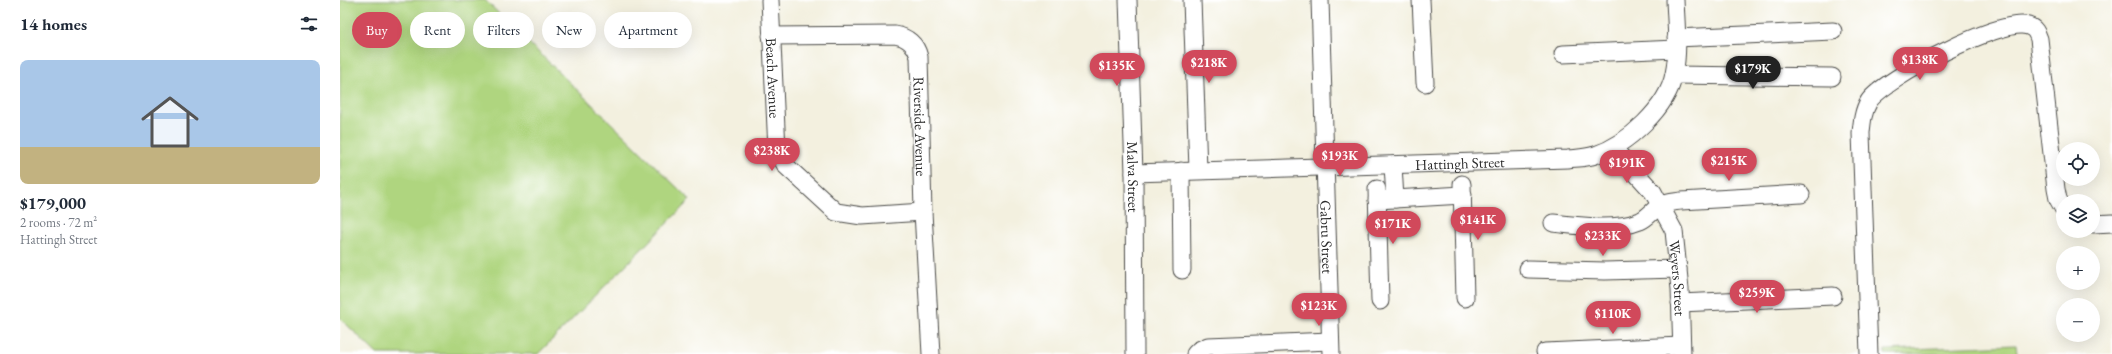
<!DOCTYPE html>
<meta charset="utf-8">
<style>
:root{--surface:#fff;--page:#f6f6f7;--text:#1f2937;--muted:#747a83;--accent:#d1495b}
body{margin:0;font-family:"EB Garamond",serif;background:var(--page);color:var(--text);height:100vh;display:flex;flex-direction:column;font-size:15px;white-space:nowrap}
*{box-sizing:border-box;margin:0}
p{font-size:13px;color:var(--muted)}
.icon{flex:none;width:22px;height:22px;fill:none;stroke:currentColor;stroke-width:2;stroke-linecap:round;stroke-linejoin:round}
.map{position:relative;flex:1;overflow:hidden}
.drawer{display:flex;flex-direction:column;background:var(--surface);width:340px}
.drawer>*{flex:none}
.banner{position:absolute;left:12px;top:12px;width:380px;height:36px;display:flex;gap:8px}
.fabs{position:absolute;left:1716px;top:142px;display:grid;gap:8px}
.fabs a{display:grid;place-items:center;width:44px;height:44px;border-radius:50%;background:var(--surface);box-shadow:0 4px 16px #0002;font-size:20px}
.price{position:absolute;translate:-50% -34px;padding:0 9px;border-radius:14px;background:var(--accent);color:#fff;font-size:13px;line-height:26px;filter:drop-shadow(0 1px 2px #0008)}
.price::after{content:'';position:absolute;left:50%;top:24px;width:12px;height:9px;margin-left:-6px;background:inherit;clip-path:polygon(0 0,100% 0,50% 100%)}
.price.on{background:#222;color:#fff}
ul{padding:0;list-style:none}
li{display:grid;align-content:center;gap:8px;height:212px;padding:0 20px}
li span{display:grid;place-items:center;height:124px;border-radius:8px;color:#555}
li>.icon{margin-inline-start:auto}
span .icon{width:72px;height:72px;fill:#fffc;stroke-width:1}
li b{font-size:17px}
h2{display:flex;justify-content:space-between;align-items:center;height:48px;padding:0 20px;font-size:17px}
.chip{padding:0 14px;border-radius:18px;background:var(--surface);box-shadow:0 4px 16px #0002;font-size:14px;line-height:36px}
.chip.on{background:var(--accent);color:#fff}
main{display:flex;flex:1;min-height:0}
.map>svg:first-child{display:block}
.green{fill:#afd57f;stroke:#6d8055}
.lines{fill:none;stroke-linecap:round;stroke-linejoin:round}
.minor-casing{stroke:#494946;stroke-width:19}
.minor{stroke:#fff;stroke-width:17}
.labels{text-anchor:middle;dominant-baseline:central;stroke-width:3.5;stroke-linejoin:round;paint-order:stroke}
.street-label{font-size:15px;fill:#2b2b2b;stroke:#fff}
</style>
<main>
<section class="drawer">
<h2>14 homes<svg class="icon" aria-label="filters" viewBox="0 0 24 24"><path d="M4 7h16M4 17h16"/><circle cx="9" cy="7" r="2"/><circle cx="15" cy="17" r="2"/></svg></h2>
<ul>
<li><span style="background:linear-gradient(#a9c7e8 70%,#c2b280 0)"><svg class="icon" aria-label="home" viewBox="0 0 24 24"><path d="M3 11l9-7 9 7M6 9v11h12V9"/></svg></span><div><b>$179,000</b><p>2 rooms · 72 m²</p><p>Hattingh Street</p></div></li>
</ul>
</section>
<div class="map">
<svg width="1772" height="354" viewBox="0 0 1772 354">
<rect width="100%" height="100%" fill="#fff"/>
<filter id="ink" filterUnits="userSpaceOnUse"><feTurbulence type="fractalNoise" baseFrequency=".025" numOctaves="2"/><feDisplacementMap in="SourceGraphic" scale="8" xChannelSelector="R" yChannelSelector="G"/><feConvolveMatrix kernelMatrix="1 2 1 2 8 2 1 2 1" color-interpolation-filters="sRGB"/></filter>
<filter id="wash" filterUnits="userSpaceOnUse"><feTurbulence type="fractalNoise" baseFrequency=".012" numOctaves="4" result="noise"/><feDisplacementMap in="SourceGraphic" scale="16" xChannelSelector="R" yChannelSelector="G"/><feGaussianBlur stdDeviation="0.9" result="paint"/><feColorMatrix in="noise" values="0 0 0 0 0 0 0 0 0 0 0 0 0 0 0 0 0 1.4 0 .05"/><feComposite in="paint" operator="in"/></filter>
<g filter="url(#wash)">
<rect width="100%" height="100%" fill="#f3f0df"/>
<!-- green -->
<g class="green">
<path d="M0,0H145L350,200L198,354H37L0,318Z"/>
<path d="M1676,345L1677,354H1545V350Z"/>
</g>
</g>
<g filter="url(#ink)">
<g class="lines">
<defs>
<g id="minor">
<path id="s1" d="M430,0L437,150L446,166L496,212L522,216L583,212"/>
<path id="s2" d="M788,0L794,173L795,354"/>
<path d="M852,0L858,170"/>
<path id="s3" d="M980,0L991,354"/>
<path d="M1081,0L1085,83"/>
<path id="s4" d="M431,36L555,35C567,37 576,44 579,57L583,212L591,354"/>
<path d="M1336,38L1493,31"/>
<path d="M1223,54L1336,49"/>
<path d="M1334,75L1492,77"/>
<path id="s5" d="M1273,148L1313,192L1334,231L1340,289L1342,354"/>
<path d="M1053,165L1055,199"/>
<path d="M841,171L842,270"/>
<path id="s6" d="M794,173L1228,159C1237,158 1247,158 1255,155C1287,145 1328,107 1334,74C1339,50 1336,24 1335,0"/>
<path d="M1122,184L1125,298"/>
<path d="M1037,189L1040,301"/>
<path d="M1037,200L1123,195"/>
<path d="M1213,223C1238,226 1276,231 1300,221C1309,217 1314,208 1322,205C1328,202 1335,202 1341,201L1461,194"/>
<path d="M1753,224L1772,223"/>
<path d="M1188,269L1265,271L1338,269"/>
<path d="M1340,303L1493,296"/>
<path d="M1205,352L1341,346"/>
<path d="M855,354L859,350L868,346L990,341"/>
<path d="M1529,354L1521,133C1522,122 1523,111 1529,101C1545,78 1662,17 1688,26C1695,28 1697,33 1699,39L1716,189L1718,199L1723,208"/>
</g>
</defs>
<!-- minor casing -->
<use href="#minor" class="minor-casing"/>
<!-- minor -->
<use href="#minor" class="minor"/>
</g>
</g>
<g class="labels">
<!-- street labels -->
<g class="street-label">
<text stroke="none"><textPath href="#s1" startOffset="78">Beach Avenue</textPath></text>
<text stroke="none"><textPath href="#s4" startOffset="228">Riverside Avenue</textPath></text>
<text stroke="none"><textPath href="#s6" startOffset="326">Hattingh Street</textPath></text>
<text stroke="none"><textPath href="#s2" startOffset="177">Malva Street</textPath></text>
<text stroke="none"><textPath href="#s3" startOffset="237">Gabru Street</textPath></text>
<text stroke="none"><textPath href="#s5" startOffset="151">Weyers Street</textPath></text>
</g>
</g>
</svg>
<div class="fabs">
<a><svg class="icon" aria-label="locate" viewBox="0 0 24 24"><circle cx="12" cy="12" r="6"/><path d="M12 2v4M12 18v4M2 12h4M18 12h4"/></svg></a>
<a><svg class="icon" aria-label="layers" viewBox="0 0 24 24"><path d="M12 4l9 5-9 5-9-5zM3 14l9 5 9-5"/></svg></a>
<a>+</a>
<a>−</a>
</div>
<b class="price" style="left:1580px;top:81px">$138K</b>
<b class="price" style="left:869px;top:84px">$218K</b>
<b class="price" style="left:777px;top:87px">$135K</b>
<b class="price on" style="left:1413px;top:90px">$179K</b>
<b class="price" style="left:432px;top:172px">$238K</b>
<b class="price" style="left:1000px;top:177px">$193K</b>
<b class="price" style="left:1389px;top:182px">$215K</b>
<b class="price" style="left:1287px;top:184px">$191K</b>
<b class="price" style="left:1138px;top:241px">$141K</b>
<b class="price" style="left:1053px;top:245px">$171K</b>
<b class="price" style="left:1263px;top:257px">$233K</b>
<b class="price" style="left:1417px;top:314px">$259K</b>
<b class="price" style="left:979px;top:327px">$123K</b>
<b class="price" style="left:1273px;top:335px">$110K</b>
<div class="banner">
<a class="chip on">Buy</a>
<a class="chip">Rent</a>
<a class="chip">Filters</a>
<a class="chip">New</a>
<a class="chip">Apartment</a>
</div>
</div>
</main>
